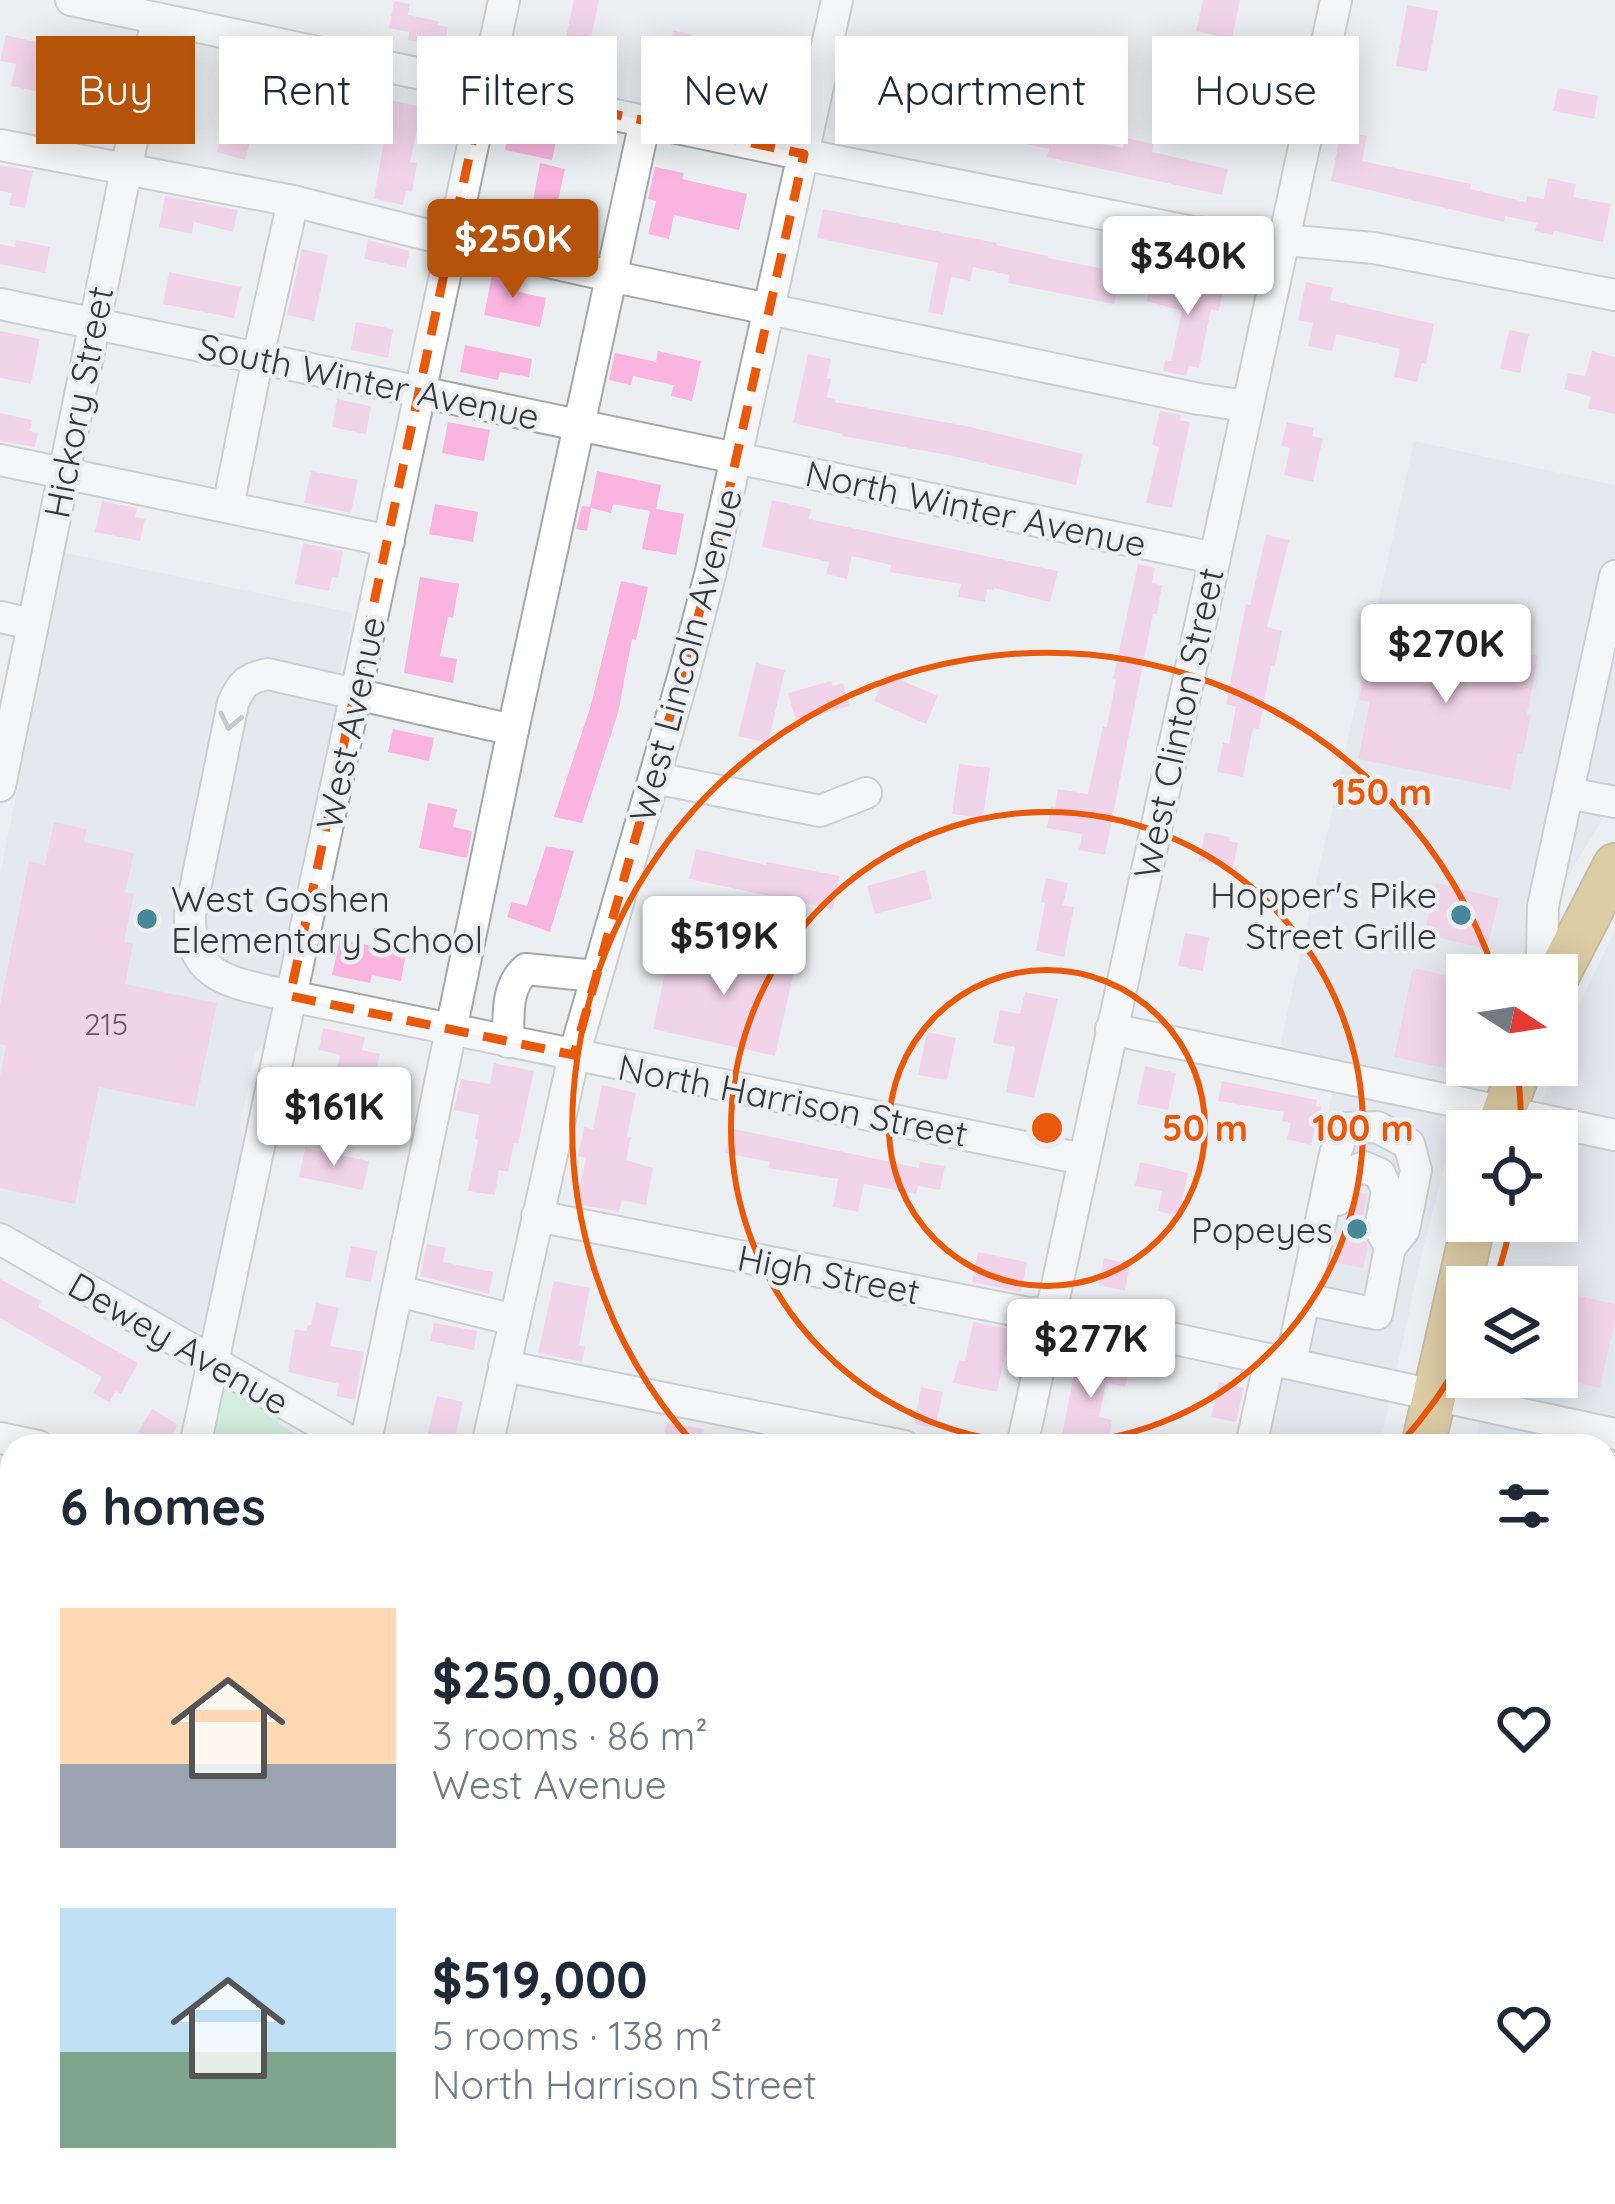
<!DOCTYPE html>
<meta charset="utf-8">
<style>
:root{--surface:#fff;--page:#f6f6f7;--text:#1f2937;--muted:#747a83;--accent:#b45309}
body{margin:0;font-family:Quicksand,sans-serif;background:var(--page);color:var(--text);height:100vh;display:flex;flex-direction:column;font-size:45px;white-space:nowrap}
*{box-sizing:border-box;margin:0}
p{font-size:39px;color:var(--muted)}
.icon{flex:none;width:66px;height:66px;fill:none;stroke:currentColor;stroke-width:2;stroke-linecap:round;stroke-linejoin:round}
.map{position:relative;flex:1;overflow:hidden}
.side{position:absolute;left:0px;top:1434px;width:1617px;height:771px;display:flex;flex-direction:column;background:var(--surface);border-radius:36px 36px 0 0;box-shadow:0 6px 30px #0003}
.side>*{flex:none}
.hud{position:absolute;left:36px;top:36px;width:1545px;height:108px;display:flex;gap:24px}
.needle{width:78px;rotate:102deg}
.controls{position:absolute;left:1446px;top:954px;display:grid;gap:24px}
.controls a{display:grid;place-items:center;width:132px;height:132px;border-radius:0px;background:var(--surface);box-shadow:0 6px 30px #0003;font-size:60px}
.price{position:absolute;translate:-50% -102px;padding:0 27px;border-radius:12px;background:#fff;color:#222;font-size:39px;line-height:78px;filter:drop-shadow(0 3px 6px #0008)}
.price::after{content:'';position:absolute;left:50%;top:72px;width:36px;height:27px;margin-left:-18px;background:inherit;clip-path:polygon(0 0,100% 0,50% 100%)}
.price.selected{background:var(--accent);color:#fff}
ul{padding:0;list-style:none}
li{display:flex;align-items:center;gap:36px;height:300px;padding:0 60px}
li span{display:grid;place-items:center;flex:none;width:336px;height:240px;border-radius:0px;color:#555}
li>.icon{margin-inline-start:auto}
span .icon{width:144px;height:144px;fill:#fffc;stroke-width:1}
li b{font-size:51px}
h2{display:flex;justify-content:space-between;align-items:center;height:144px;padding:0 60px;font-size:51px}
.chip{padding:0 42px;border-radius:0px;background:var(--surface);box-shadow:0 6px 30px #0003;font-size:42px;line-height:108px}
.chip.selected{background:var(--accent);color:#fff}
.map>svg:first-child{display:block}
.built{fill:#dae2ea}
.green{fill:#b0eec7}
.building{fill:#f9b4e0}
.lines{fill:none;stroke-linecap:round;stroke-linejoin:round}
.minor-casing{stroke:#a5a8aa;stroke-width:34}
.highway-casing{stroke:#977e44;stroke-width:46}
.minor{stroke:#fff;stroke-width:30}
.highway{stroke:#cba54b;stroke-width:42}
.oneway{stroke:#9a9b9c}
.marked{fill:none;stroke:#e8590c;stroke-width:9;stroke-dasharray:24 15;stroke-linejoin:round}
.ring{fill:none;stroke:#e8590c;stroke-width:6}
.poi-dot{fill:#47899a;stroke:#eceff2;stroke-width:4.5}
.labels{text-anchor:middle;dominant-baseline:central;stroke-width:9;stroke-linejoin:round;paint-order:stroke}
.number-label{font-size:30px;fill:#675662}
.street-label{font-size:36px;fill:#363738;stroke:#eceff2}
.poi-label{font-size:36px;fill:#363738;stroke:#eceff2;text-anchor:end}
.centre{fill:#e8590c;stroke:#eceff2;stroke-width:6}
.ring-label{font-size:36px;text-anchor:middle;font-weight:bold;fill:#e8590c;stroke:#eceff2;stroke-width:9;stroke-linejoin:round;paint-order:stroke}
</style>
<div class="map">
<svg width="1615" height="2204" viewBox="0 0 1615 2204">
<rect width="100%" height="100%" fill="#eceff2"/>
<!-- built -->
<g class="built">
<path d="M1414,441L1615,485V799L1558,892L1520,975H1467V1065H1481L1452,1136L1422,1253L1380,1446H1256L1339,1061L1280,1046Z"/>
<path d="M57,551L353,613L339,681L340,707L284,963L265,1042L255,1053L240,1127L244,1144L205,1330L200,1339L0,1225V875L46,646L44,612Z"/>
<path d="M1615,930V1734L1605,1732V1446H1475L1479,1426L1475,1377H1557V1287H1492L1505,1221H1557V1131H1531L1577,1009Z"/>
<path d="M0,1470L12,1474V2193H304L302,2204H0Z"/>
<path d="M361,2193H576L573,2204H360Z"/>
<path d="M1064,2193H1233L1231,2204H1062Z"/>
</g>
<!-- green -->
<path class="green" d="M230,1389L277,1416L279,1424L316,1446H209L219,1397L223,1391Z"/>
<!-- building -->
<g class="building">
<path d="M574,0H599L589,47L565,42Z"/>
<path d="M1203,0H1240L1232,39L1196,31Z"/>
<path d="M394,1L410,4L408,15L438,21V25L448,27L444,47L408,40L409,32L389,28Z"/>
<path d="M1407,5L1438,11L1427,72L1396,66Z"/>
<path d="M673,30L692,35L689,50L738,62L740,53L771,60L772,56L792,61L784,99L680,77L684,62L667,58Z"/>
<path d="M6,35L101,57L89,116L61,110L63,97L11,86L16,64L0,61Z"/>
<path d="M532,43L577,50L574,67L567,65L566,74L527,66Z"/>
<path d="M956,61L981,66L982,61L1005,66L996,107L1026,114L1024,121L1088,135L1087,141L1123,148L1125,138L1154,144L1152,152L1228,169L1222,195L1047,157L1049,149L977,133L982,111L947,103Z"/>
<path d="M1237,78L1266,84L1256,128L1228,122Z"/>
<path d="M901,84L945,93L938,127L894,118Z"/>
<path d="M1558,88L1598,96L1594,119L1553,111Z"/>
<path d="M233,89L262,96L245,160L217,152Z"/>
<path d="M381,98L431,109L426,132L417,130L410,162L417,163L412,192L406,191L403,205L374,199L384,140L391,134L374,130Z"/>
<path d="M510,125L550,134L549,140L556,142L552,160L505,150Z"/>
<path d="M1341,131L1367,136L1362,161L1471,184L1470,189L1526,202L1527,196L1544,199L1548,178L1576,184L1573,197L1611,204L1603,242L1554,231L1553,235L1535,231L1537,223L1505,216L1504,222L1331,181Z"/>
<path d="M540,163L565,169L554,218L546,216L541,240L490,229L495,204L531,212Z"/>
<path d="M0,165L33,171L25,208L9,205L12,193L0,191Z"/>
<path d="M655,167L684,173L682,179L747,194L739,230L674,215L669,239L648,234L656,201L648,199Z"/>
<path d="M165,196L238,210L233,232L194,222L192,234L159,227Z"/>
<path d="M823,209L997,243L996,245L1048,256V258L1120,272L1114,304L1008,283L1009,275L973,267L970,281L951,277L943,315L928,312L938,263L817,238Z"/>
<path d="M16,240L50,247L45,273L0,264V244L15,247Z"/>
<path d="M368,240L410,251L406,268L364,259Z"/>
<path d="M302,249L328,255L314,321L287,315Z"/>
<path d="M493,270L523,276L519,292L546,298L540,327L484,315Z"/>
<path d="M169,272L241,287L234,318L163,304Z"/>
<path d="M1182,278L1224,286L1219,311L1211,309L1199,368L1189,366L1186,376L1163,371L1165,360L1171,361L1182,311L1147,301L1152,279L1180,286Z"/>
<path d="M1306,282L1333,288L1330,300L1434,324L1426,364L1422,363L1417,382L1394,377L1400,349L1336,334L1332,351L1308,346L1313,323L1298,320Z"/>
<path d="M356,322L393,329L388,358L351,350Z"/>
<path d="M1509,330L1529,334L1520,373L1500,369Z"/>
<path d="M0,331L40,339L31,384L0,378Z"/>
<path d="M465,345L532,359L529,377L500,372L498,380L460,372Z"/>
<path d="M658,351L701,361L692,401L671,396L674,385L633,376L631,385L609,380L615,353L656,362Z"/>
<path d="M1592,351L1615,357V414L1588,408L1591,397L1564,389L1568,373L1585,376Z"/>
<path d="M808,354L831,359L827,378L831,379L827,397L836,399L835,402L966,426L1083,454L1076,485L953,456L842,436L843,434L793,423Z"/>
<path d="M337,399L371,406L366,434L332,427Z"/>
<path d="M1160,411L1181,415L1180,420L1190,422L1172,508L1146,503L1159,447L1152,445Z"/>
<path d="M0,413L32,420L30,431L38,433L35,447L0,441Z"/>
<path d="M448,422L490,430L484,461L442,453Z"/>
<path d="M1287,422L1314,428L1312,436L1323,438L1313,482L1284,475L1290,448L1281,446Z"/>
<path d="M311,471L358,480L351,513L304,503Z"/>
<path d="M597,471L661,485L656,509L684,514L676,555L642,549L650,511L613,504L611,513L591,508L587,531L576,529L582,506L590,507Z"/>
<path d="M772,500L811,509L809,519L1058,571L1050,602L994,588V590L987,589L985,602L958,597L961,584L890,572L891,565L852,556L847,579L826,574L829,562L762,547Z"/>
<path d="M102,501L137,508L135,517L145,519L140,541L95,532Z"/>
<path d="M435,504L478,512L473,542L429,534Z"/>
<path d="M1266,535L1289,540L1267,627L1282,631L1275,666H1271L1259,729L1253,728L1243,777L1217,772L1223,742L1229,744L1236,707L1226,704L1246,604L1250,605Z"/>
<path d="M303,543L343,551L338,578L332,577L329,591L295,584Z"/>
<path d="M1138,564L1155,568L1152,583L1162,585L1157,614H1153L1105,855L1079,850L1082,834L1047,828L1051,806L1055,807L1058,789L1088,794L1103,726L1107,727L1116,680L1113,679Z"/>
<path d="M420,577L459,584L453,618L448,617L440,656L457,659L453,683L404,673Z"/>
<path d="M621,581L648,587L636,640L632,639L618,713L582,823L554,817L591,705Z"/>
<path d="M1374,623L1538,656L1527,714L1531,715L1523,754L1518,753L1511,790L1358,759L1370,702L1359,700Z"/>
<path d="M756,663L785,670L768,743L738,736Z"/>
<path d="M886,674L938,696L926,724L874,701Z"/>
<path d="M831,681L833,686L843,683L850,706L796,721L788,693Z"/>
<path d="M393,729L434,738L429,761L388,752Z"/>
<path d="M959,764L990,768L983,818L952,814Z"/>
<path d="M428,803L457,809L453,827L472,831L467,858L419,848Z"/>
<path d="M54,822L87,829L84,842L134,853L125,892L134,894L124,942L133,944L125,984L217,1003L195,1107L99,1087L75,1204L0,1188V1076L6,1045L0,1044V1005L29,861L45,865Z"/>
<path d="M1205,832L1230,837L1229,841L1238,843L1233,868L1199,861Z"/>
<path d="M546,846L574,851L550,932L507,917L512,902L527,906Z"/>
<path d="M696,849L766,865L767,862L840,876L833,909L689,879Z"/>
<path d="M925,870L932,899L875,914L867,886Z"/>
<path d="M1046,878L1068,883L1063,905L1074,907L1064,957L1036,951L1045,903L1041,902Z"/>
<path d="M1436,883L1499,898L1487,949L1424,934Z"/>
<path d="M1185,933L1209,937L1203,971L1178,966Z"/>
<path d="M340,939L406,953L401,981L372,975L370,983L332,975Z"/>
<path d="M672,940L795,967L775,1056L653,1029Z"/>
<path d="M1413,968L1467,980V1012L1454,1070L1394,1057Z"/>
<path d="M1025,992L1058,999L1034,1098L1006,1092L1015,1047L993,1043L1000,1010L1020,1014Z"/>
<path d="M323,1028L365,1037L362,1050L380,1054L376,1071L356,1067L346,1121L305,1113L310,1087L333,1091L340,1055L319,1050Z"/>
<path d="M927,1032L956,1038L947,1080L918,1075Z"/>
<path d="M494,1063L534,1071L518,1144L514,1143L508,1172L499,1170L495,1195L468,1191L478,1140L475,1139L479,1115L454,1110L461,1079L490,1084Z"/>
<path d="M1145,1066L1176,1073L1168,1110L1137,1104Z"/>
<path d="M1222,1081L1317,1100L1316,1106L1321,1107L1311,1145L1287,1139L1291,1123L1282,1121L1284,1112L1218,1101Z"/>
<path d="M602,1085L636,1093L627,1136L631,1137L626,1160L653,1168L646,1205L622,1200L619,1212L576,1204L586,1158L578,1156L584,1127L593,1129Z"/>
<path d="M730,1128L919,1168L920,1162L945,1166L940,1190L918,1186L916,1194L864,1184L858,1212L833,1207L838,1179L768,1168L770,1162L725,1153Z"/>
<path d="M305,1148L369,1161L363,1190L299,1177Z"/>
<path d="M1140,1162L1188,1173L1179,1216L1158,1211L1162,1191L1135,1186Z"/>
<path d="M1358,1192L1367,1194L1361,1226L1368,1247L1363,1268L1336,1263L1345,1218L1352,1212Z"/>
<path d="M427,1244L446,1248L443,1262L493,1272L489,1294L420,1276Z"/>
<path d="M351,1246L377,1251L371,1282L345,1277Z"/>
<path d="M978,1252L1027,1262L1021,1292L972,1282Z"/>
<path d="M1104,1258L1130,1264L1125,1291L1098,1285Z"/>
<path d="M0,1279L41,1301L38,1307L138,1363L121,1394L116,1391L109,1402L93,1393L102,1377L0,1318Z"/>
<path d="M554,1281L590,1288L579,1345L585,1347L582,1362L538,1353Z"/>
<path d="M1557,1291L1615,1304V1320L1600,1388L1569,1381L1572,1368L1557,1365Z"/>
<path d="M316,1303L339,1308L330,1346L364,1352L355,1400L336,1396L339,1384L288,1372L295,1329L306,1331L308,1325H311Z"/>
<path d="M973,1322L1020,1331L1016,1353L1006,1351L997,1392L953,1383L959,1360L965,1361Z"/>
<path d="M434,1323L477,1331L474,1350L430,1341Z"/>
<path d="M1078,1353L1130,1364L1125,1387L1106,1383L1099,1417L1112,1420L1107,1446H1060Z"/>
<path d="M1219,1382L1244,1388L1236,1422L1211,1417Z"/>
<path d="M921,1387L943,1392L935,1428L914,1424Z"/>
<path d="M437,1396L463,1402L453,1446H425Z"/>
<path d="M152,1409L178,1425L165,1446L138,1432Z"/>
<path d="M667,1422L704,1429L701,1445L686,1442L685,1446H662Z"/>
</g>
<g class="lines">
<defs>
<g id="minor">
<path d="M71,0L781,150L1193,232L1374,248L1615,295"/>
<path d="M0,145L293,201L424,234L610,276L1199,399L1247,406"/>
<path d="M0,304L1214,558"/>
<path d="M0,460L389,541"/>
<path d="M228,507L258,357L293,201"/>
<path d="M0,617L33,624"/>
<path d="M513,730L268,674C247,678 241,684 233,703L190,914C188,982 237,983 290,996L1083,1159"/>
<path d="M655,778L820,811L866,793"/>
<path d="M0,786L157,19"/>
<path d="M1568,793L1615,802"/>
<path d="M1545,975L1542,953L1543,906L1615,576"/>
<path d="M1111,1029L1615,1135"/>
<path d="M508,1042C509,1016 505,988 526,969L595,976"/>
<path d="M1337,1200L1342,1175L1364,1167L1380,1174L1387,1190L1380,1229L1390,1247"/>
<path d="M537,1216L1028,1313L1050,1312L1615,1434"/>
<path d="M0,1239L359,1446"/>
<path d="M398,1291L514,1320"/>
<path d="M1291,1362L1335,1154L1345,1128L1377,1127L1409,1144L1416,1170L1404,1230L1390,1247L1377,1314L1305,1299"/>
<path d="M504,1366L904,1446"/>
<path d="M0,1438L38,1446"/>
<path d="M195,1446L504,0"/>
<path d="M365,1446L513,730L645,121"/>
<path d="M487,1446L574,1055L684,674L711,571L837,0"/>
<path d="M1022,1446L1336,0"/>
<path d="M1251,1446L1270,1359"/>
<path d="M1605,1501L1615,1503"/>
<path d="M1605,1687L1615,1689"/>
<path d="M0,1698L12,1650"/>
<path d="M1606,1758L1615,1720"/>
<path d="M1605,1933L1615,1935"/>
<path d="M1605,2074L1615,2077"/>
<path d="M1382,2193L1431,2204"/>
<path d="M332,2204L334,2193"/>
<path d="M1055,2204L1058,2193"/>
<path d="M1496,2204L1500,2193"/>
</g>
<g id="highway">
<path d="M1557,977L1615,865"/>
<path d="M1497,1131L1521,1065"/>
<path d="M1423,1446L1474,1221"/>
<path d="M1266,2204L1269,2193"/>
</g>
</defs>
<!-- minor casing -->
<use href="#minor" class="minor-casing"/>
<!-- highway casing -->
<use href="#highway" class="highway-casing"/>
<!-- minor -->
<use href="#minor" class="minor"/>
<!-- highway -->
<use href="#highway" class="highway"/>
</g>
<!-- one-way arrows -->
<defs><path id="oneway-chevron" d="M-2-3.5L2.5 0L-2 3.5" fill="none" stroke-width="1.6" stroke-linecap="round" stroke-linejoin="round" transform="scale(3)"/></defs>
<use class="oneway" href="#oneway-chevron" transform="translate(230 721) rotate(102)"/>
<!-- marked area -->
<path d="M0 0H1615V2204H0ZM484,87L804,154L711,571L574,1055L290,996Z" fill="#eceff2" fill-opacity=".55" fill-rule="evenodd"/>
<path class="marked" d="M484,87L804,154L711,571L574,1055L290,996Z"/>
<!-- distance rings -->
<g class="ring">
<circle cx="1047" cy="1128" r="158"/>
<circle cx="1047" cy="1128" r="316"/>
<path d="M1511 1223A474 474 0 0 1 1494 1286M1466 1351A474 474 0 0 1 1399 1445M695 1445A474 474 0 1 1 1495 974M1517 1066A474 474 0 0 1 1521 1128"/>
</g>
<!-- markers -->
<g class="poi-dot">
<circle cx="1461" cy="915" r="12"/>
<circle cx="147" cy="919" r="12"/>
<circle cx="1357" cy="1229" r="12"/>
</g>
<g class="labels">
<!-- number labels -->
<g class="number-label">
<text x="106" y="1024">215</text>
</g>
<!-- street labels -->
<g class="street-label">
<text transform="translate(369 381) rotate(12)">South Winter Avenue</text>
<text transform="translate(78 402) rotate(-79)">Hickory Street</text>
<text transform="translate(976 508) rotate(12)">North Winter Avenue</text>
<text transform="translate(685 655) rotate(-75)">West Lincoln Avenue</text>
<text transform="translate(350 723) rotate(-78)">West Avenue</text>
<text transform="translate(1178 723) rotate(-78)">West Clinton Street</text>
<text transform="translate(793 1100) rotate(11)">North Harrison Street</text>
<text transform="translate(829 1274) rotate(11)">High Street</text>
<text transform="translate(179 1343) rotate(30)">Dewey Avenue</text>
</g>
<!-- poi labels -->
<g class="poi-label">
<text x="1437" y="894">Hopper's Pike<tspan x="1437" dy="41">Street Grille</tspan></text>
<text x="171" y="898" text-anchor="start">West Goshen<tspan x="171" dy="41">Elementary School</tspan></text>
<text x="1333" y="1229">Popeyes</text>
</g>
</g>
<circle cx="1047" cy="1128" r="18" class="centre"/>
<g class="ring-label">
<text x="1382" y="805">150 m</text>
<text x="1205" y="1141">50 m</text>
<text x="1363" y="1141">100 m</text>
</g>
</svg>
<div class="controls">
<a><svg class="needle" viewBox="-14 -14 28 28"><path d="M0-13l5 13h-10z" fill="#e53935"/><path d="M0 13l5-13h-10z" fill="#747a83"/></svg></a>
<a><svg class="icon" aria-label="locate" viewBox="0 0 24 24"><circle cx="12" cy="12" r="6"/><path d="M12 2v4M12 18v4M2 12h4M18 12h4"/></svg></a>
<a><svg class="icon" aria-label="layers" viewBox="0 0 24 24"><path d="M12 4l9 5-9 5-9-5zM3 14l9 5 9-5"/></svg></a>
</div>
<b class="price selected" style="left:513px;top:301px">$250K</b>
<b class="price" style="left:1188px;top:318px">$340K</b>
<b class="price" style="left:1446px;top:706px">$270K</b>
<b class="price" style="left:724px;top:998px">$519K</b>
<b class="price" style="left:334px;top:1169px">$161K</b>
<b class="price" style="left:1091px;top:1401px">$277K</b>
<div class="hud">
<a class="chip selected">Buy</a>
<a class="chip">Rent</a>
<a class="chip">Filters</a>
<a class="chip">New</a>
<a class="chip">Apartment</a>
<a class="chip">House</a>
</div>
<section class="side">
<h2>6 homes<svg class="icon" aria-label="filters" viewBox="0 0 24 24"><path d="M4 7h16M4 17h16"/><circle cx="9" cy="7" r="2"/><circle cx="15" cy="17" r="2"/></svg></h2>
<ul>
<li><span style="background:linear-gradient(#ffd9b3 65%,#9aa5b1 0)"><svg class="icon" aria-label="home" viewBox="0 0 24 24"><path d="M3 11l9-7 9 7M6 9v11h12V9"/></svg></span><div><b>$250,000</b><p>3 rooms · 86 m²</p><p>West Avenue</p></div><svg class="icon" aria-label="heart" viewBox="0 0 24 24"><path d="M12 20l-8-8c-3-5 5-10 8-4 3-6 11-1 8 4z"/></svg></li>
<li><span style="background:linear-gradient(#bfe0f5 60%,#7fa58c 0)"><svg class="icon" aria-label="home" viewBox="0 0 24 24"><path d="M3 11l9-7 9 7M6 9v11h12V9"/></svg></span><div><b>$519,000</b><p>5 rooms · 138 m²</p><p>North Harrison Street</p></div><svg class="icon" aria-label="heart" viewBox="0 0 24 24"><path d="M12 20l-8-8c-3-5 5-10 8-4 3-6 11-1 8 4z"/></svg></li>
</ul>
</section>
</div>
